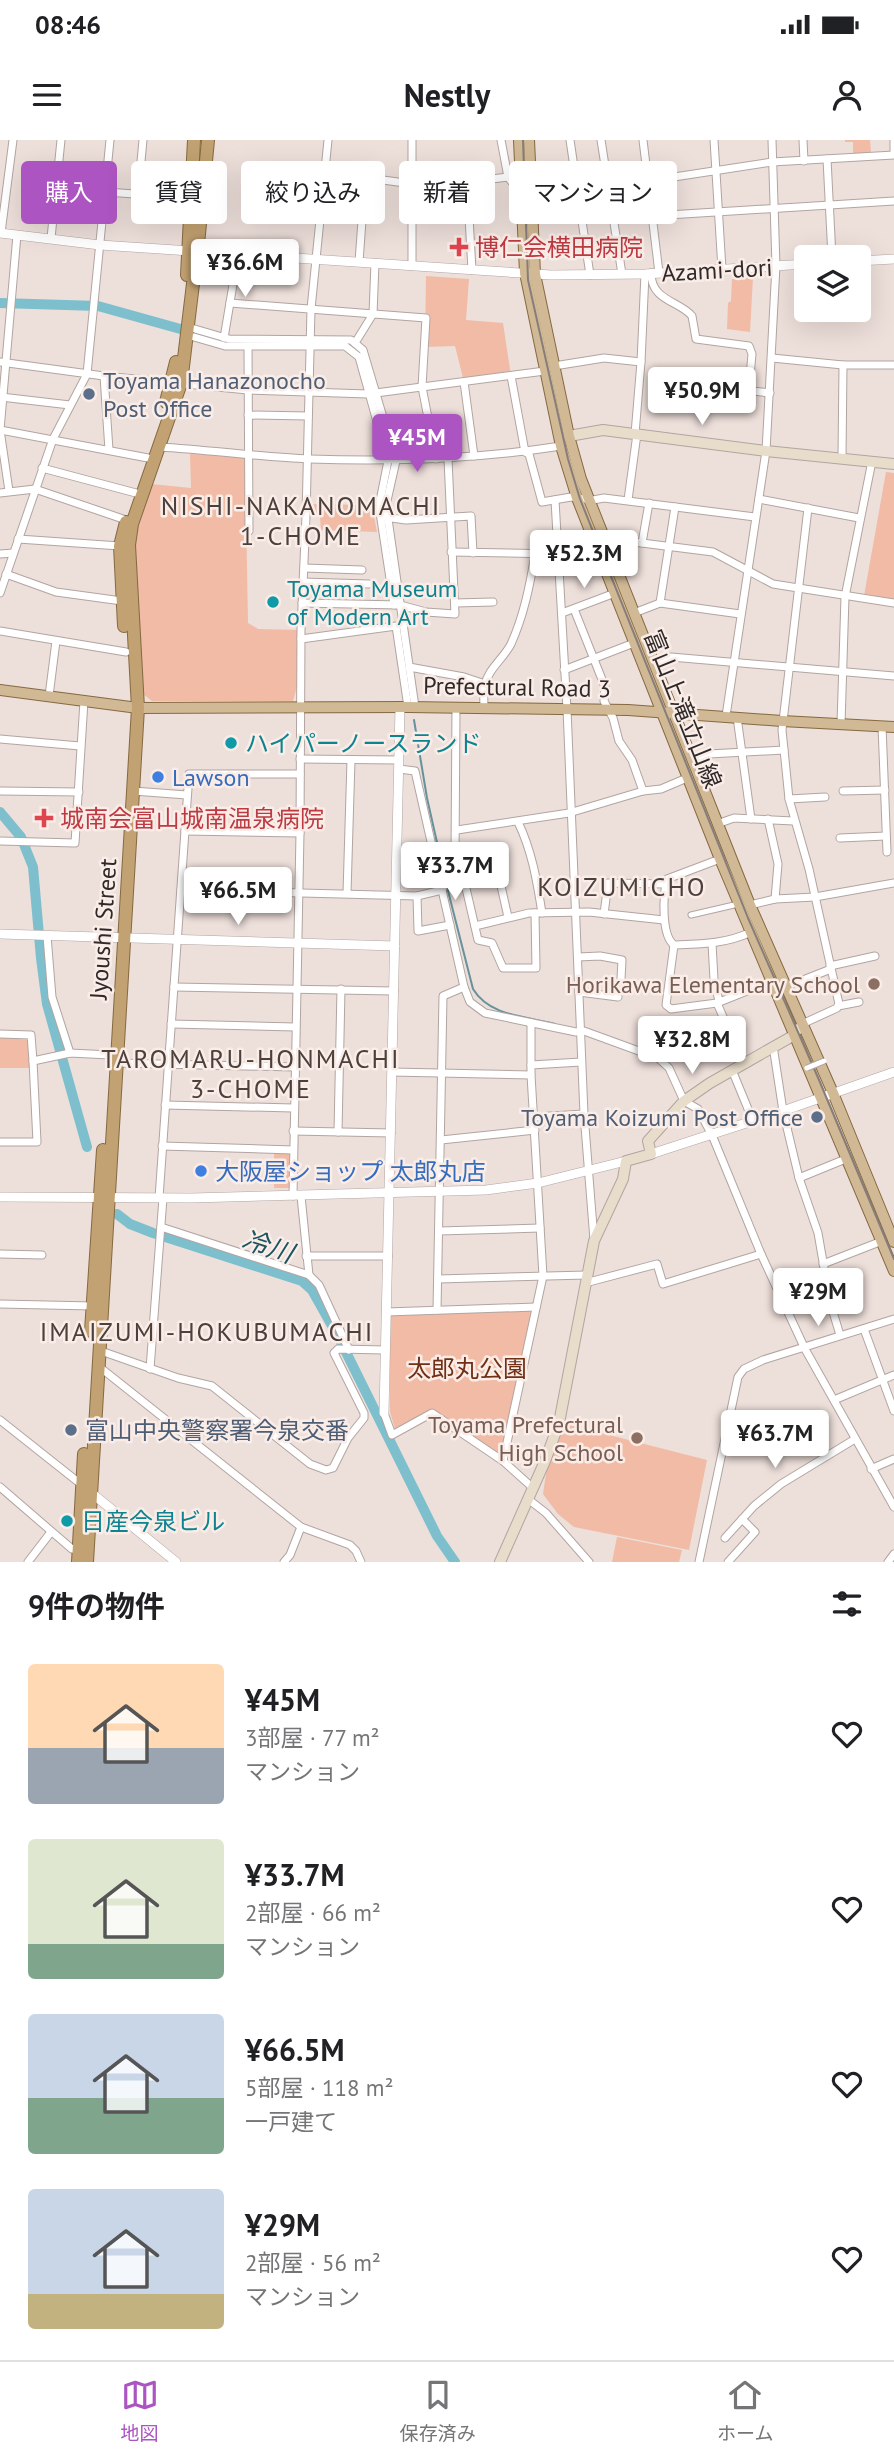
<!DOCTYPE html>
<html lang="ja">
<meta charset="utf-8">
<style>
:root{--surface:#fff;--page:#f6f6f6;--text:#202124;--muted:#757577;--line:#e0e0e0;--accent:#ac54c1}
body{margin:0;font-family:"PT Sans","Noto Sans JP",sans-serif;background:var(--page);color:var(--text);height:100vh;display:flex;flex-direction:column;font-size:26px;white-space:nowrap}
*{box-sizing:border-box;margin:0}
p{font-size:23px;color:var(--muted)}
.icon{flex:none;width:38px;height:38px;fill:none;stroke:currentColor;stroke-width:2;stroke-linecap:round;stroke-linejoin:round}
.map{position:relative;height:1422px;overflow:hidden}
.details{display:flex;flex-direction:column;background:var(--surface);flex:1}
.details>*{flex:none}
.top-card{position:absolute;left:21px;top:21px;width:852px;height:63px;display:flex;gap:14px}
.fabs{position:absolute;left:794px;top:105px;display:grid;gap:14px}
.fabs a{display:grid;place-items:center;width:77px;height:77px;border-radius:7px;background:var(--surface);box-shadow:0 7px 28px #0002;font-size:35px}
.price{position:absolute;translate:-50% -60px;padding:0 16px;border-radius:7px;background:#fff;color:#222;font-size:23px;line-height:46px;filter:drop-shadow(0 2px 4px #0008)}
.price::after{content:'';position:absolute;left:50%;top:42px;width:21px;height:16px;margin-left:-10px;background:inherit;clip-path:polygon(0 0,100% 0,50% 100%)}
.price.active{background:var(--accent);color:#fff}
ul{padding:0;list-style:none}
li{display:flex;align-items:center;gap:21px;height:175px;padding:0 28px}
li span{display:grid;place-items:center;flex:none;width:196px;height:140px;border-radius:7px;color:#555}
li>.icon{margin-inline-start:auto}
span .icon{width:84px;height:84px;fill:#fffc;stroke-width:1}
li b{font-size:30px}
h2{display:flex;justify-content:space-between;align-items:center;height:84px;padding:0 28px;font-size:30px}
.chip{padding:0 24px;border-radius:7px;background:var(--surface);box-shadow:0 7px 28px #0002;font-size:24px;line-height:63px}
.chip.active{background:var(--accent);color:#fff}
.status{display:flex;justify-content:space-between;align-items:center;height:49px;padding:0 35px;background:var(--surface);direction:ltr}
.status svg{height:19px;fill:currentColor}
header{display:flex;justify-content:space-between;align-items:center;height:91px;padding:0 28px;background:var(--surface);font-size:32px;font-weight:700}
.tabs{display:flex;justify-content:space-around;align-items:center;height:98px;border-top:2px solid var(--line);background:var(--surface);font-size:19px;color:var(--muted)}
.tabs a{display:grid;justify-items:center;gap:4px}
.tabs .active{color:var(--accent)}
.map>svg:first-child{display:block}
.green{fill:#f1bba6}
.lines{fill:none;stroke-linecap:round;stroke-linejoin:round}
.stream{stroke:#66929c;stroke-width:2}
.river{stroke:#7dbfcd;stroke-width:10}
.pedestrian-casing{stroke:#b2a5a1;stroke-width:7}
.minor-casing{stroke:#b2a5a1;stroke-width:9}
.tertiary-casing{stroke:#b2a5a1;stroke-width:10}
.secondary-casing{stroke:#b2a5a1;stroke-width:12}
.primary-casing{stroke:#856941;stroke-width:12}
.trunk-casing{stroke:#856941;stroke-width:14}
.pedestrian{stroke:#fff;stroke-width:5}
.minor{stroke:#fff;stroke-width:7}
.tertiary{stroke:#fff;stroke-width:9}
.secondary{stroke:#e8dcca;stroke-width:10}
.primary{stroke:#d1b995;stroke-width:10}
.trunk{stroke:#c2a272;stroke-width:12}
.tram{stroke:#877e7b;stroke-width:2}
.pedestrian-bridge-casing{stroke:#b2a5a1;stroke-width:7;stroke-linecap:butt}
.pedestrian-bridge{stroke:#fff;stroke-width:5}
.health-dot{fill:#e0444e;stroke:#faede8;stroke-width:2.5}
.service-dot{fill:#5c6f8a;stroke:#faede8;stroke-width:2.5}
.culture-dot{fill:#0f9aa8;stroke:#faede8;stroke-width:2.5}
.shop-dot{fill:#3f7fe0;stroke:#faede8;stroke-width:2.5}
.education-dot{fill:#8d6e63;stroke:#faede8;stroke-width:2.5}
.labels{text-anchor:middle;dominant-baseline:central;stroke-width:5;stroke-linejoin:round;paint-order:stroke}
.health-label{font-size:24px;fill:#be3a42;stroke:#faede8;text-anchor:start}
.street-label{font-size:24px;fill:#2f2a29;stroke:#faede8}
.service-label{font-size:24px;fill:#4e5e75;stroke:#faede8;text-anchor:start}
.culture-label{font-size:24px;fill:#0d838f;stroke:#faede8;text-anchor:start}
.shop-label{font-size:24px;fill:#366cbe;stroke:#faede8;text-anchor:start}
.education-label{font-size:24px;fill:#785e54;stroke:#faede8;text-anchor:end}
.park-label{font-size:24px;fill:#703015;stroke:#faede8}
.neighbourhood-label{font-size:26px;letter-spacing:2px;fill:#4b403c;stroke:#faede8}
.water-label{font-size:26px;font-style:italic;fill:#1c545f;stroke:#faede8}
</style>
<div class="status"><b>08:46</b><svg viewBox="0 0 49 12"><path d="M0 12V9h3v3zM5 12V6h3v6zM10 12V3h3v9zM15 12V0h3v12zM26 1h20v11H26zM47 4h2v5h-2z"/></svg></div>
<header><svg class="icon" aria-label="menu" viewBox="0 0 24 24"><path d="M4 6h16M4 12h16M4 18h16"/></svg>Nestly<svg class="icon" aria-label="person" viewBox="0 0 24 24"><circle cx="12" cy="8" r="4"/><path d="M4 21q1-7 8-7t8 7"/></svg></header>
<div class="map">
<svg width="894" height="1422" viewBox="0 0 894 1422">
<rect width="100%" height="100%" fill="#eddfda"/>
<!-- green -->
<g class="green">
<path d="M845,0H870L871,13H853V2H845Z"/>
<path d="M426,136L469,139L466,180L503,183L511,236L464,242L455,206L425,207Z"/>
<path d="M753,137L750,192L727,189L728,163L731,161L732,139Z"/>
<path d="M190,314L243,316L245,319L248,483L258,489L301,490L300,536L293,561H152L143,554L133,406L136,385L151,344L191,348Z"/>
<path d="M886,332L894,333V459L864,456Z"/>
<path d="M308,364L372,365L377,392L321,390L320,377H306Z"/>
<path d="M0,897L28,900L30,928H0Z"/>
<path d="M274,1012H290L289,1048H274Z"/>
<path d="M530,1170L532,1172L504,1313L501,1315L491,1308L474,1300L432,1269L395,1289L390,1272V1176Z"/>
<path d="M562,1283L707,1320L689,1410L574,1387L558,1374L543,1354L547,1327Z"/>
<path d="M617,1397L682,1410L679,1422H612Z"/>
</g>
<g class="lines">
<!-- stream -->
<g class="stream">
<path d="M414,580L427,658L445,738"/>
<path d="M447,747L473,849C490,877 527,876 555,884"/>
</g>
<!-- river -->
<g class="river">
<path d="M0,163L98,166L227,202H239"/>
<path d="M336,203C351,204 360,208 364,224"/>
<path d="M383,290L392,323L390,335L383,355"/>
<path d="M0,672L21,697L33,727L41,818L47,864L87,1007"/>
<path d="M117,1074L130,1084L153,1093L302,1141L312,1150L339,1198L437,1396L455,1422"/>
</g>
<defs>
<path id="pedestrian" d="M691,775L734,765"/>
<g id="minor">
<path d="M412,0V126"/>
<path d="M501,0L508,37L521,54"/>
<path d="M570,0L590,135"/>
<path d="M601,0L622,134"/>
<path d="M643,0L659,133"/>
<path d="M714,0L722,129"/>
<path d="M803,0L804,21"/>
<path d="M894,0V11"/>
<path d="M827,19L832,117"/>
<path d="M325,32L412,44L467,42L508,37"/>
<path d="M576,41H648L772,22L894,15"/>
<path d="M467,42L472,130"/>
<path d="M106,52L191,58"/>
<path d="M138,54L143,0"/>
<path d="M652,76L894,61"/>
<path d="M1,93L13,0"/>
<path d="M51,98L61,0"/>
<path d="M359,122L365,39"/>
<path d="M651,133C651,161 680,161 692,176L696,199L749,206L752,214L749,247L752,251L770,253"/>
<path d="M230,163L426,178L422,247L436,319"/>
<path d="M188,187L229,199L351,200L363,210L396,321L386,365L415,567"/>
<path d="M187,195L225,206H345L359,217L388,321L379,366L394,465"/>
<path d="M224,198L238,115"/>
<path d="M355,203L373,174L375,123"/>
<path d="M248,206L249,391"/>
<path d="M772,218L843,225H894"/>
<path d="M0,222L104,236L248,250L368,254L545,231"/>
<path d="M554,226L604,218L641,222"/>
<path d="M104,236L109,310"/>
<path d="M511,236L525,312L529,314L542,362L571,357L593,360L604,358L755,377"/>
<path d="M464,242L474,316"/>
<path d="M1,257L70,265"/>
<path d="M248,275L308,276"/>
<path d="M0,290L148,318"/>
<path d="M635,294L641,222L645,134"/>
<path d="M160,307C210,310 260,317 310,319C394,322 478,319 561,306"/>
<path d="M842,317L843,225"/>
<path d="M42,328L136,353"/>
<path d="M9,351L0,290L17,95"/>
<path d="M0,353L35,349L126,380"/>
<path d="M759,359L859,378"/>
<path d="M555,360L567,569L584,974L594,1100"/>
<path d="M628,360L637,294"/>
<path d="M384,377L406,380L471,376L473,413"/>
<path d="M18,399L120,406"/>
<path d="M642,403L649,363"/>
<path d="M451,412L557,414L559,416L574,415L626,401L713,412L773,444L894,463"/>
<path d="M0,414L13,413"/>
<path d="M304,428L362,430"/>
<path d="M6,434L56,452L122,461"/>
<path d="M303,442L369,444"/>
<path d="M0,453L53,299L87,234L110,0"/>
<path d="M302,463L400,465L426,472L455,474L448,319"/>
<path d="M455,463L493,462"/>
<path d="M660,463L675,367"/>
<path d="M562,473L615,453"/>
<path d="M634,473L660,463L740,474"/>
<path d="M0,491L126,512"/>
<path d="M301,499L396,486L408,567"/>
<path d="M654,523L671,517L894,536"/>
<path d="M409,527L464,537L485,544"/>
<path d="M564,530L634,503"/>
<path d="M49,556L56,501"/>
<path d="M484,567C484,561 483,552 485,545C488,529 504,518 511,504C524,475 530,445 535,414"/>
<path d="M726,576L766,311L776,126L772,0"/>
<path d="M737,577L751,679"/>
<path d="M841,584L845,457L872,321"/>
<path d="M882,586L887,712"/>
<path d="M0,599L80,606"/>
<path d="M300,619L399,620"/>
<path d="M693,620L709,614L784,610"/>
<path d="M399,629L415,631L464,847L470,862L485,873L576,892L584,891L658,918L669,928L684,961L698,969L712,995L761,1114L805,1209L894,1367"/>
<path d="M0,651L79,652"/>
<path d="M133,651L187,655"/>
<path d="M643,651L661,649L687,638"/>
<path d="M843,651L885,650"/>
<path d="M789,659L825,657"/>
<path d="M768,679L778,724L775,759"/>
<path d="M518,682C532,711 537,741 542,773"/>
<path d="M717,684L734,678L794,681"/>
<path d="M457,690L569,673L643,651L632,620L619,601L613,578L604,561L605,547L574,469"/>
<path d="M185,691L300,693"/>
<path d="M840,698L886,696"/>
<path d="M0,701L75,703L84,561"/>
<path d="M720,719L667,739C663,755 661,795 674,805C700,804 726,804 751,792"/>
<path d="M460,731L496,724L508,777"/>
<path d="M462,731L478,800L492,803L503,828H536L535,773"/>
<path d="M181,750L417,756L442,750L452,730L455,717L456,567"/>
<path d="M347,753L351,620"/>
<path d="M417,756L418,791L450,785"/>
<path d="M750,765L775,759L815,757L894,743"/>
<path d="M604,774L608,743L666,744"/>
<path d="M475,786L529,773L589,772L664,780"/>
<path d="M47,796L52,857L70,913"/>
<path d="M712,803L714,840L719,861"/>
<path d="M674,805L666,865L671,869L717,863L772,841"/>
<path d="M578,817L600,816L622,820L621,839"/>
<path d="M830,826L875,816"/>
<path d="M174,847L394,851"/>
<path d="M785,847L831,829"/>
<path d="M579,852L618,857"/>
<path d="M717,863L743,923"/>
<path d="M838,866L859,862"/>
<path d="M171,884L295,887"/>
<path d="M802,884L837,868L839,864L809,729L789,659L782,590L808,368"/>
<path d="M0,894L31,895L33,921"/>
<path d="M773,906L783,971L799,1038L818,1093L830,1162L840,1195"/>
<path d="M116,923L294,927"/>
<path d="M531,925L581,922"/>
<path d="M732,930L753,981"/>
<path d="M392,932L531,935"/>
<path d="M165,965L293,968"/>
<path d="M534,977L584,974"/>
<path d="M293,991L391,993"/>
<path d="M338,992L341,849"/>
<path d="M441,1000L535,990"/>
<path d="M0,1002H37L33,921L70,913L110,915"/>
<path d="M162,1006L293,1010"/>
<path d="M799,1038L848,1018"/>
<path d="M293,1056L300,693L301,490L306,376L311,169L328,0"/>
<path d="M301,1056L309,1135"/>
<path d="M159,1058L189,634H300"/>
<path d="M161,1087L309,1135L319,1145L349,1210"/>
<path d="M439,1091L540,1088"/>
<path d="M0,1114L42,1115"/>
<path d="M306,1116H388"/>
<path d="M823,1124L882,1101"/>
<path d="M438,1139L587,1135"/>
<path d="M585,1143L657,1124L663,1144L761,1114"/>
<path d="M0,1164L93,1166"/>
<path d="M437,1170L443,856L464,847"/>
<path d="M386,1172L536,1167"/>
<path d="M864,1189L894,1271"/>
<path d="M98,1210L178,1238L212,1246L310,1324L326,1330L333,1328L348,1298L364,1278V1273L334,1213L338,1209L385,1210"/>
<path d="M97,1229H102L301,1387L350,1405L356,1411L361,1422"/>
<path d="M150,1229L163,1058"/>
<path d="M834,1260L894,1235"/>
<path d="M384,1273L392,1295L432,1273L503,1321L533,1348"/>
<path d="M0,1280L82,1345"/>
<path d="M503,1321L543,1136L531,935V883"/>
<path d="M871,1329L894,1319"/>
<path d="M0,1347L72,1409L78,1410"/>
<path d="M528,1359L546,1373L589,1422"/>
<path d="M725,1398L754,1366L781,1344L855,1299"/>
<path d="M28,1422L51,1392"/>
<path d="M284,1422L290,1415L301,1387"/>
<path d="M699,1422L738,1237L744,1229L763,1220L894,1179"/>
<path d="M728,1422L755,1392L742,1379"/>
<path d="M888,1422L894,1414"/>
</g>
<g id="tertiary">
<path d="M0,93L100,105L551,135L645,134L807,124"/>
<path d="M859,121L894,119"/>
<path d="M0,794L395,806"/>
<path d="M651,1014L783,971L894,932"/>
<path d="M0,1057L191,1058L486,1050L538,1043L626,1021"/>
<path d="M384,1273L400,567"/>
<path d="M88,1350L176,1422"/>
</g>
<g id="secondary">
<path d="M569,296L603,290L766,311L894,324"/>
<path d="M500,1422L545,1321L559,1283L594,1101L623,1039L626,1021L651,1014L648,1001L684,961L710,943L791,897L798,889"/>
</g>
<g id="primary">
<path d="M519,0L525,133L561,306L577,358L720,719L894,1131"/>
<path d="M529,0L535,134L569,296L581,339L750,765L833,953L894,1102"/>
<path d="M0,550L138,568L408,567L628,570L782,581L894,587"/>
</g>
<g id="trunk">
<path d="M187,135L194,0"/>
<path d="M166,262L176,222"/>
<path d="M124,486L120,406L126,382"/>
<path d="M91,1191L103,1010"/>
<path d="M78,1422L84,1314"/>
<path d="M87,1422L138,568L129,405L132,384L181,243L199,94L208,0"/>
</g>
</defs>
<!-- pedestrian casing -->
<use href="#pedestrian" class="pedestrian-casing"/>
<!-- minor casing -->
<use href="#minor" class="minor-casing"/>
<!-- tertiary casing -->
<use href="#tertiary" class="tertiary-casing"/>
<!-- secondary casing -->
<use href="#secondary" class="secondary-casing"/>
<!-- primary casing -->
<use href="#primary" class="primary-casing"/>
<!-- trunk casing -->
<use href="#trunk" class="trunk-casing"/>
<!-- pedestrian -->
<use href="#pedestrian" class="pedestrian"/>
<!-- minor -->
<use href="#minor" class="minor"/>
<!-- tertiary -->
<use href="#tertiary" class="tertiary"/>
<!-- secondary -->
<use href="#secondary" class="secondary"/>
<!-- primary -->
<use href="#primary" class="primary"/>
<!-- trunk -->
<use href="#trunk" class="trunk"/>
<!-- tram -->
<path class="tram" d="M523,0L528,140L568,319L580,359L748,778L819,940L894,1119"/>
<defs>
<path id="pedestrian-bridge" d="M807,928L824,921"/>
</defs>
<!-- pedestrian-bridge casing -->
<use href="#pedestrian-bridge" class="pedestrian-bridge-casing"/>
<!-- pedestrian-bridge -->
<use href="#pedestrian-bridge" class="pedestrian-bridge"/>
</g>
<!-- markers -->
<g class="health-dot">
<path d="M455.5 96.5h7v7h7v7h-7v7h-7v-7h-7v-7h7z"/>
<path d="M40.5 667.5h7v7h7v7h-7v7h-7v-7h-7v-7h7z"/>
</g>
<g class="service-dot">
<circle cx="89" cy="254" r="7"/>
<circle cx="817" cy="977" r="7"/>
<circle cx="71" cy="1290" r="7"/>
</g>
<g class="culture-dot">
<circle cx="273" cy="462" r="7"/>
<circle cx="231" cy="603" r="7"/>
<circle cx="67" cy="1381" r="7"/>
</g>
<g class="shop-dot">
<circle cx="158" cy="637" r="7"/>
<circle cx="201" cy="1031" r="7"/>
</g>
<g class="education-dot">
<circle cx="874" cy="844" r="7"/>
<circle cx="637" cy="1298" r="7"/>
</g>
<g class="labels">
<!-- health labels -->
<g class="health-label">
<text x="475" y="107">博仁会横田病院</text>
<text x="60" y="678">城南会富山城南温泉病院</text>
</g>
<!-- street labels -->
<g class="street-label">
<text transform="translate(717 130) rotate(-3)">Azami-dori</text>
<text transform="translate(517 547) rotate(1)">Prefectural Road 3</text>
<text transform="translate(683 569) rotate(68)">富山上滝立山線</text>
<text transform="translate(103 789) rotate(-86)">Jyoushi Street</text>
</g>
<!-- service labels -->
<g class="service-label">
<text x="103" y="240">Toyama Hanazonocho<tspan x="103" dy="28">Post Office</tspan></text>
<text x="803" y="977" text-anchor="end">Toyama Koizumi Post Office</text>
<text x="85" y="1290">富山中央警察署今泉交番</text>
</g>
<!-- culture labels -->
<g class="culture-label">
<text x="287" y="448">Toyama Museum<tspan x="287" dy="28">of Modern Art</tspan></text>
<text x="245" y="603">ハイパーノースランド</text>
<text x="81" y="1381">日産今泉ビル</text>
</g>
<!-- shop labels -->
<g class="shop-label">
<text x="172" y="637">Lawson</text>
<text x="215" y="1031">大阪屋ショップ 太郎丸店</text>
</g>
<!-- education labels -->
<g class="education-label">
<text x="860" y="844">Horikawa Elementary School</text>
<text x="623" y="1284">Toyama Prefectural<tspan x="623" dy="28">High School</tspan></text>
</g>
<!-- park labels -->
<g class="park-label">
<text x="467" y="1228">太郎丸公園</text>
</g>
<!-- neighbourhood labels -->
<g class="neighbourhood-label">
<text x="301" y="365">NISHI-NAKANOMACHI<tspan x="301" dy="30">1-CHOME</tspan></text>
<text x="622" y="746">KOIZUMICHO</text>
<text x="251" y="918">TAROMARU-HONMACHI<tspan x="251" dy="30">3-CHOME</tspan></text>
<text x="207" y="1191">IMAIZUMI-HOKUBUMACHI</text>
</g>
<!-- water labels -->
<g class="water-label">
<text transform="translate(268 1106) rotate(18)">冷川</text>
</g>
</g>
</svg>
<div class="fabs">
<a><svg class="icon" aria-label="layers" viewBox="0 0 24 24"><path d="M12 4l9 5-9 5-9-5zM3 14l9 5 9-5"/></svg></a>
</div>
<b class="price" style="left:245px;top:159px">¥36.6M</b>
<b class="price" style="left:702px;top:287px">¥50.9M</b>
<b class="price active" style="left:417px;top:334px">¥45M</b>
<b class="price" style="left:584px;top:450px">¥52.3M</b>
<b class="price" style="left:455px;top:762px">¥33.7M</b>
<b class="price" style="left:238px;top:787px">¥66.5M</b>
<b class="price" style="left:692px;top:936px">¥32.8M</b>
<b class="price" style="left:818px;top:1188px">¥29M</b>
<b class="price" style="left:775px;top:1330px">¥63.7M</b>
<div class="top-card">
<a class="chip active">購入</a>
<a class="chip">賃貸</a>
<a class="chip">絞り込み</a>
<a class="chip">新着</a>
<a class="chip">マンション</a>
</div>
</div>
<section class="details">
<h2>9件の物件<svg class="icon" aria-label="filters" viewBox="0 0 24 24"><path d="M4 7h16M4 17h16"/><circle cx="9" cy="7" r="2"/><circle cx="15" cy="17" r="2"/></svg></h2>
<ul>
<li><span style="background:linear-gradient(#ffd9b3 60%,#9aa5b1 0)"><svg class="icon" aria-label="home" viewBox="0 0 24 24"><path d="M3 11l9-7 9 7M6 9v11h12V9"/></svg></span><div><b>¥45M</b><p>3部屋 · 77 m²</p><p>マンション</p></div><svg class="icon" aria-label="heart" viewBox="0 0 24 24"><path d="M12 20l-8-8c-3-5 5-10 8-4 3-6 11-1 8 4z"/></svg></li>
<li><span style="background:linear-gradient(#dfe7d0 75%,#7fa58c 0)"><svg class="icon" aria-label="home" viewBox="0 0 24 24"><path d="M3 11l9-7 9 7M6 9v11h12V9"/></svg></span><div><b>¥33.7M</b><p>2部屋 · 66 m²</p><p>マンション</p></div><svg class="icon" aria-label="heart" viewBox="0 0 24 24"><path d="M12 20l-8-8c-3-5 5-10 8-4 3-6 11-1 8 4z"/></svg></li>
<li><span style="background:linear-gradient(#c9d6e8 60%,#7fa58c 0)"><svg class="icon" aria-label="home" viewBox="0 0 24 24"><path d="M3 11l9-7 9 7M6 9v11h12V9"/></svg></span><div><b>¥66.5M</b><p>5部屋 · 118 m²</p><p>一戸建て</p></div><svg class="icon" aria-label="heart" viewBox="0 0 24 24"><path d="M12 20l-8-8c-3-5 5-10 8-4 3-6 11-1 8 4z"/></svg></li>
<li><span style="background:linear-gradient(#c9d6e8 75%,#c2b280 0)"><svg class="icon" aria-label="home" viewBox="0 0 24 24"><path d="M3 11l9-7 9 7M6 9v11h12V9"/></svg></span><div><b>¥29M</b><p>2部屋 · 56 m²</p><p>マンション</p></div><svg class="icon" aria-label="heart" viewBox="0 0 24 24"><path d="M12 20l-8-8c-3-5 5-10 8-4 3-6 11-1 8 4z"/></svg></li>
</ul>
</section>
<nav class="tabs">
<a class="active"><svg class="icon" aria-label="map" viewBox="0 0 24 24"><path d="M3 6l6-2 6 2 6-2v14l-6 2-6-2-6 2zM9 4v14M15 6v14"/></svg>地図</a>
<a><svg class="icon" aria-label="saved" viewBox="0 0 24 24"><path d="M7 4h10v16l-5-4-5 4z"/></svg>保存済み</a>
<a><svg class="icon" aria-label="home" viewBox="0 0 24 24"><path d="M3 11l9-7 9 7M6 9v11h12V9"/></svg>ホーム</a>
</nav>
